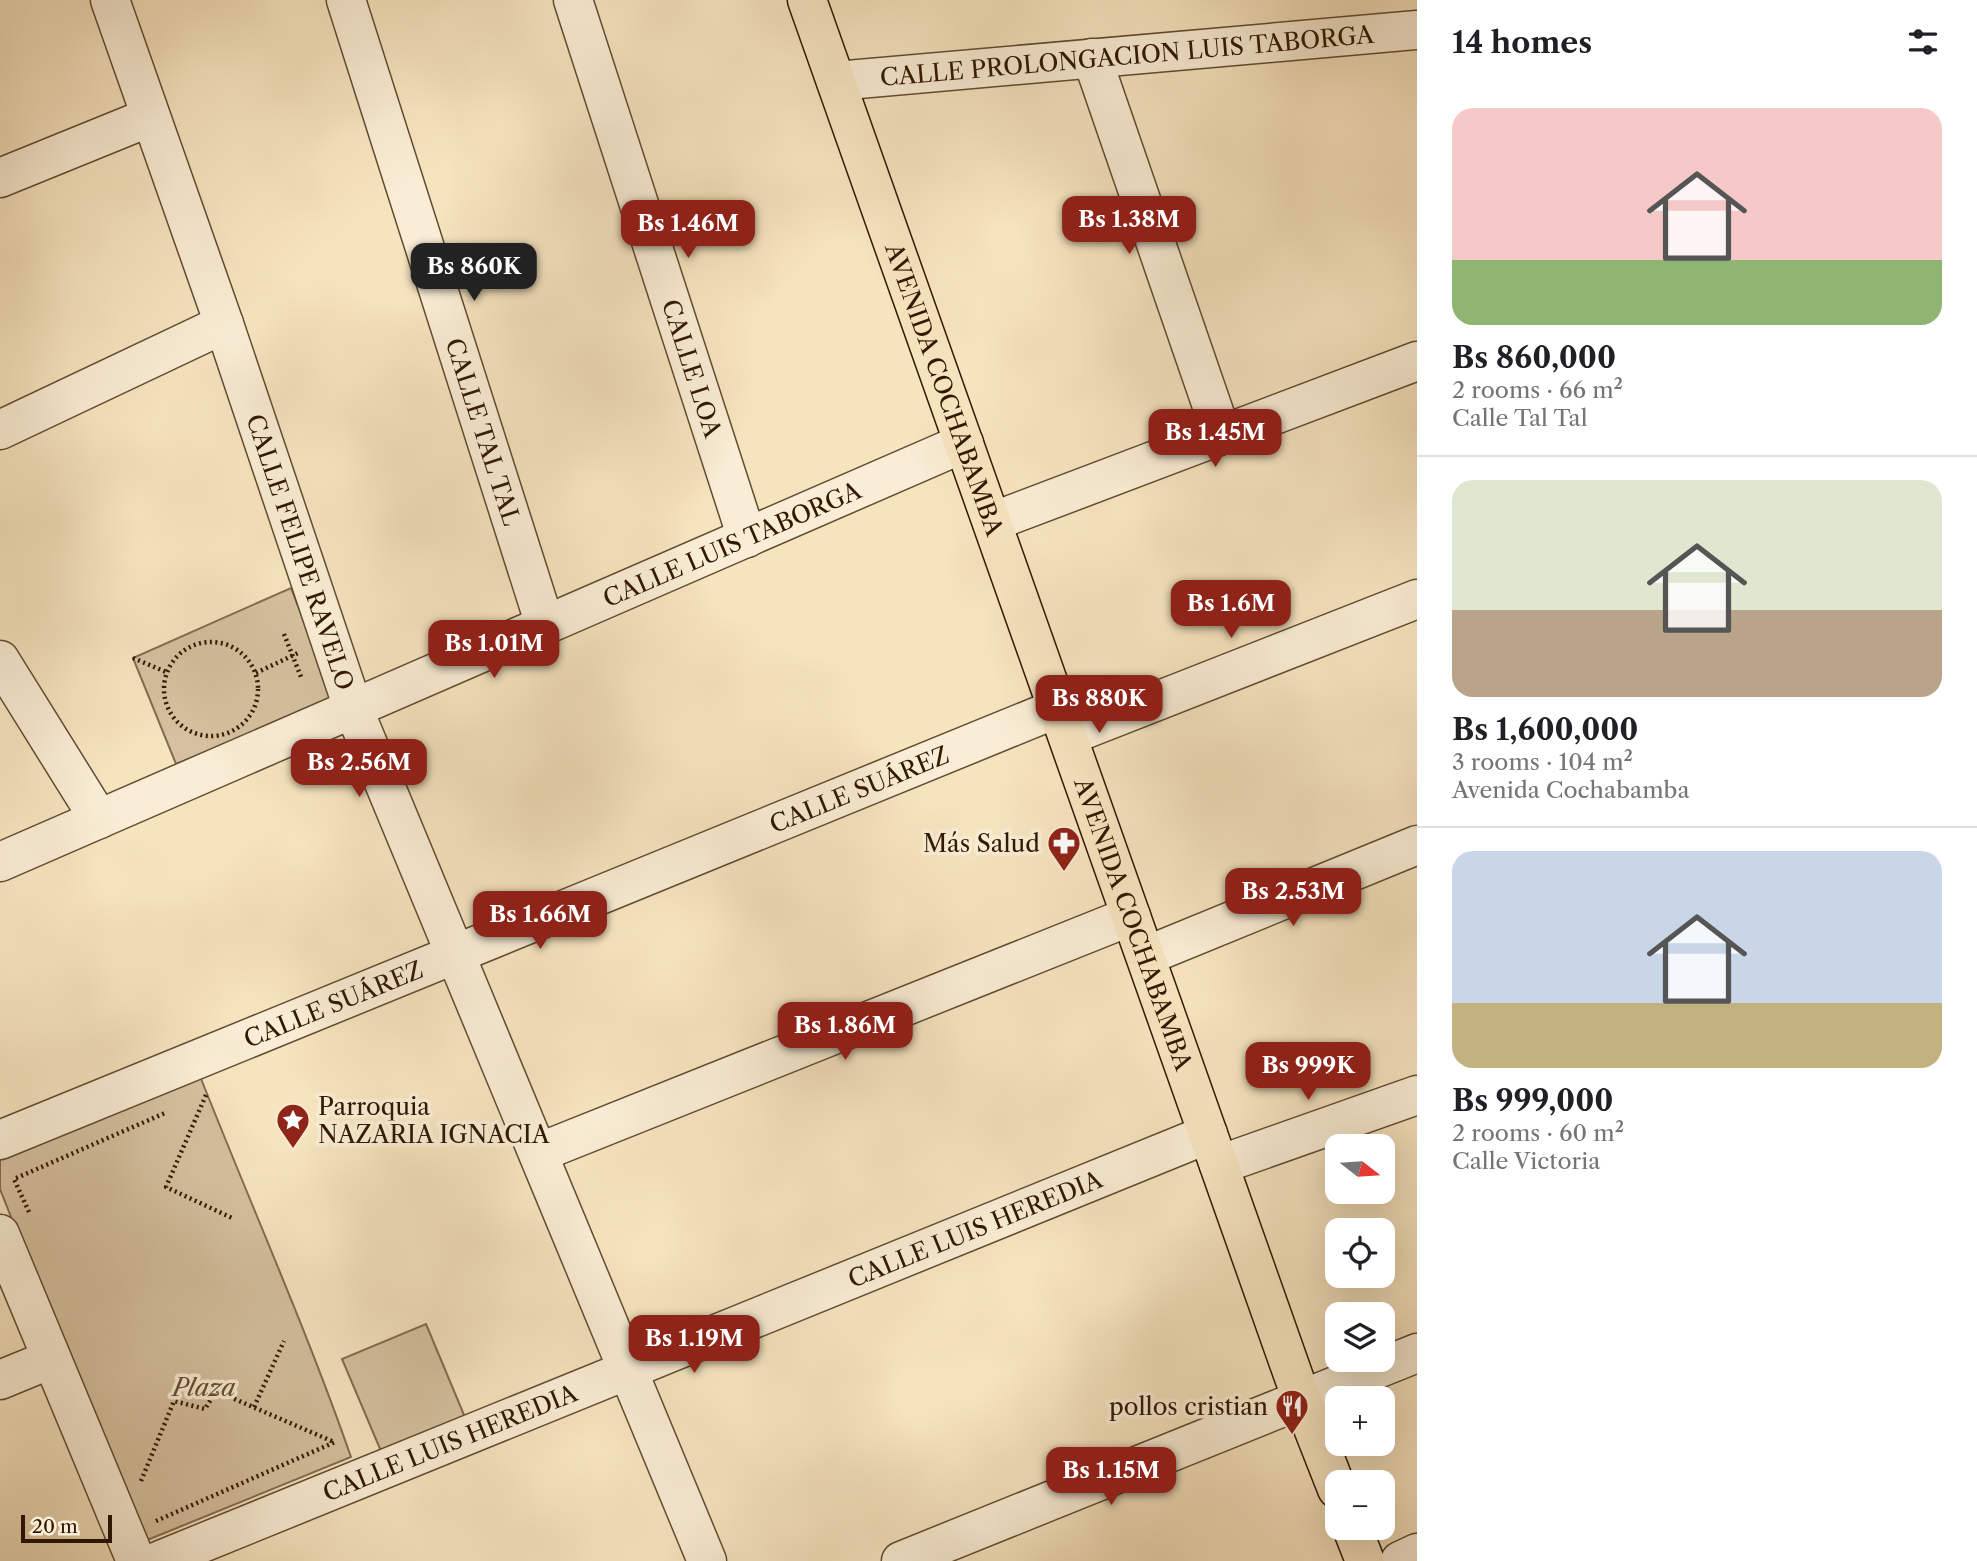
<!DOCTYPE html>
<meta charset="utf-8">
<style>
:root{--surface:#fff;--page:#f6f6f6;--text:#202124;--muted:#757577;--line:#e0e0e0;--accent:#8f2418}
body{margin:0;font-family:"Libre Caslon Text",serif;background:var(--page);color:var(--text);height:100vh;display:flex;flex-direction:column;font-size:26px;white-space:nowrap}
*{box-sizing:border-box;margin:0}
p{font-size:23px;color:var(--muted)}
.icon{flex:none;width:38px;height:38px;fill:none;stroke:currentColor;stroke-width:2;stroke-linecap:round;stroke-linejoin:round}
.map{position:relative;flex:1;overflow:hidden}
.panel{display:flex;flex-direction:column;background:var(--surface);width:560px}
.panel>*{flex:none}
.needle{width:46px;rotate:107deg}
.buttons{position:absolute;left:1325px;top:1134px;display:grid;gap:14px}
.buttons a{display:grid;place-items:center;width:70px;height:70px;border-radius:14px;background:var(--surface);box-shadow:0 7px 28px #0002;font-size:35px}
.scale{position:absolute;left:21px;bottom:18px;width:91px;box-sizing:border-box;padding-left:7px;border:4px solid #311802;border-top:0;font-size:19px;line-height:24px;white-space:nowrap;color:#311802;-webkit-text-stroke:5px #f9edd5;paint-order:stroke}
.price{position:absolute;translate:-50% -60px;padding:0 16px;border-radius:14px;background:var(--accent);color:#fff;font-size:23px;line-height:46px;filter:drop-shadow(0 2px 4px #0008)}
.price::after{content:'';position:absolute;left:50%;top:42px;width:21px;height:16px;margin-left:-10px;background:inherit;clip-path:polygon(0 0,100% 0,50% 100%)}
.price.current{background:#222;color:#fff}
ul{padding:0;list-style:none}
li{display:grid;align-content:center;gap:14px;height:371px;padding:0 35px}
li+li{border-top:2px solid var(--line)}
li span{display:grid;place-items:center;height:217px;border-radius:21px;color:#555}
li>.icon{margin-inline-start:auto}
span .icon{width:126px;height:126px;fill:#fffc;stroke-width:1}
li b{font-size:30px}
h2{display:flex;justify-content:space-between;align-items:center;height:84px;padding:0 35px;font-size:30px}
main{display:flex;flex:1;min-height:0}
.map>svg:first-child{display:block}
.green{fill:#d5c19f;stroke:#836c50;stroke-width:2}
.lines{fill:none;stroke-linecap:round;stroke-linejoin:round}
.minor-casing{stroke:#624b31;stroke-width:41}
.major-casing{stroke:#311802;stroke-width:41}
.path{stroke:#311802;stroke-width:4.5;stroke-dasharray:2 3.5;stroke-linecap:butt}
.minor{stroke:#f9edd5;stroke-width:38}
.major{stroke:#f6e4bf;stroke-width:38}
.labels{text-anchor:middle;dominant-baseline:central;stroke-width:7;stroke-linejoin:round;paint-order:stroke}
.street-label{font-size:24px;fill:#311802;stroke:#f9edd5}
.poi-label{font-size:24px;fill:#311802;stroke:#f9edd5;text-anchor:end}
.park-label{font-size:24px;font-style:italic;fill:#624b31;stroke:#f9edd5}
</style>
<main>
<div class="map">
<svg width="1417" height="1561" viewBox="0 0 1417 1561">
<rect width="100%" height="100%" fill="#f6e4bf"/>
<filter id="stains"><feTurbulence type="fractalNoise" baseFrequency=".00286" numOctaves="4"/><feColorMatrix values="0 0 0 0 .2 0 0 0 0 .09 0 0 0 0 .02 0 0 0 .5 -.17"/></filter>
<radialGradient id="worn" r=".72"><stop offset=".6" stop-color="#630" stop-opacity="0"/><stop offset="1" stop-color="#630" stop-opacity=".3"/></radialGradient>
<!-- green -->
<g class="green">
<path d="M291,588L335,702L176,764L133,658Z"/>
<path d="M200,1076C250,1203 306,1328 351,1457L140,1543L0,1189V1160Z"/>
<path d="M426,1324L477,1446L394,1482L342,1359Z"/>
</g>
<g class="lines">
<defs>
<g id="minor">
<path id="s1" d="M110,0L224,324L353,708L707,1561"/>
<path id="s2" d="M346,0L545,625"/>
<path id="s3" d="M573,0L747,538"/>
<path d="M1092,58L1222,435"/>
<path id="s4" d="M836,81L1417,30"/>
<path d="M0,178L150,117"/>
<path d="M0,430L224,324"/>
<path d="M992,522L1417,361"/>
<path d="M0,660L99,819"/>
<path d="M1068,736L1417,599"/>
<path id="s5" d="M0,862L964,443"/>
<path d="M1146,956L1417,845"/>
<path id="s6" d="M0,1140L1058,708"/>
<path d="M538,1153L1131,916"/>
<path d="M1219,1165L1417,1095"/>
<path d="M0,1234L136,1561"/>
<path d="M0,1380L51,1359"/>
<path id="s7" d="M158,1561L1208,1134"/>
<path d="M901,1561L1417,1353"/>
<path d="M1400,1561L1417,1553"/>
</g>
<g id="major">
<path id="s8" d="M807,0L1302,1400L1337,1489"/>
<path d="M1352,1528L1365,1561"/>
</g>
</defs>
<!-- minor casing -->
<use href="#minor" class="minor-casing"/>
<!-- major casing -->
<use href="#major" class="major-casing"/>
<!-- path -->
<g class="path">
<path d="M284,634L301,677"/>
<circle cx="211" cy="689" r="47"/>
<path d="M133,658L166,672"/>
<path d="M256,673L300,652"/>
<path d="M206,1095L166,1187L232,1218"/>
<path d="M29,1212L14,1179L165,1113"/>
<path d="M254,1407L284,1341"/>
<path d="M141,1481L174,1401L205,1409L216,1391L334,1442"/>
<path d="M156,1521L335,1442"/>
</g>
<!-- minor -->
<use href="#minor" class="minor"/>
<!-- major -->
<use href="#major" class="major"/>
</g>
<!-- icons -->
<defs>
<symbol id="pharmacy-pin" viewBox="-11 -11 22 30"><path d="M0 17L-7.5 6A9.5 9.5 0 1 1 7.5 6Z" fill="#8f2418" stroke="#f9edd5"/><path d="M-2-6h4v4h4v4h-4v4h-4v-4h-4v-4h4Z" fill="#fff"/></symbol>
<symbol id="sight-pin" viewBox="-11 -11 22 30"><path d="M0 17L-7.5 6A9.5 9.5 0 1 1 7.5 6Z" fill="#8f2418" stroke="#f9edd5"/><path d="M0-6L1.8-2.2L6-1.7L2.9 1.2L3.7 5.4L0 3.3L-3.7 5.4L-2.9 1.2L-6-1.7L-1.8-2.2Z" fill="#fff"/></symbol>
<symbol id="restaurant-pin" viewBox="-11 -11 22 30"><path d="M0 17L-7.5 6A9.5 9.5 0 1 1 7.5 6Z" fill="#8f2418" stroke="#f9edd5"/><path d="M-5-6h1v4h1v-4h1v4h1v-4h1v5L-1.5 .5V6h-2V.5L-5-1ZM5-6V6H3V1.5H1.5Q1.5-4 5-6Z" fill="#fff"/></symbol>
</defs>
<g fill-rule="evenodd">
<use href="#pharmacy-pin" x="1045" y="824" width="38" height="52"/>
<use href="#sight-pin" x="274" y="1101" width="38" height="52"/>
<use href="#restaurant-pin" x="1273" y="1387" width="38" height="52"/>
</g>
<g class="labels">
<!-- street labels -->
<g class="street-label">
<text stroke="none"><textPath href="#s4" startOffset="292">CALLE PROLONGACION LUIS TABORGA</textPath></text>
<text stroke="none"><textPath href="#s3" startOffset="387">CALLE LOA</textPath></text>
<text stroke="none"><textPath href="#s8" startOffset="413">AVENIDA COCHABAMBA</textPath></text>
<text stroke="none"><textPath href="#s2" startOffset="453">CALLE TAL TAL</textPath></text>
<text stroke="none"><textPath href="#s5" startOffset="798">CALLE LUIS TABORGA</textPath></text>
<text stroke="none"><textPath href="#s1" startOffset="584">CALLE FELIPE RAVELO</textPath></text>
<text stroke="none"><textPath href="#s6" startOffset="928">CALLE SUÁREZ</textPath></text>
<text stroke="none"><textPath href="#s8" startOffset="980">AVENIDA COCHABAMBA</textPath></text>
<text stroke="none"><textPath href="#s6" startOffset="360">CALLE SUÁREZ</textPath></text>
<text stroke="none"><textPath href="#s7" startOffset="882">CALLE LUIS HEREDIA</textPath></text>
<text stroke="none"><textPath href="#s7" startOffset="315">CALLE LUIS HEREDIA</textPath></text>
</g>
<!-- poi labels -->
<g class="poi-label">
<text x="1040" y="843">Más Salud</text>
<text x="318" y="1106" text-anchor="start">Parroquia<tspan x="318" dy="28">NAZARIA IGNACIA</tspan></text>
<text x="1268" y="1406">pollos cristian</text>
</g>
<!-- park labels -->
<g class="park-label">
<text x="204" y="1387">Plaza</text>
</g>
</g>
<rect width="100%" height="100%" filter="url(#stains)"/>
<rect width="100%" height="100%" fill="url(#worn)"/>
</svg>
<div class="buttons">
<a><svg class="needle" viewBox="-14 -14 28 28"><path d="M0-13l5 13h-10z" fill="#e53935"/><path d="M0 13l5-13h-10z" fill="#757577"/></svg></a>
<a><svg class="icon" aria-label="locate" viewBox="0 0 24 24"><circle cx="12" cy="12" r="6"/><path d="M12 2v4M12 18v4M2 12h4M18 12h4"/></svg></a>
<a><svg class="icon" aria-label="layers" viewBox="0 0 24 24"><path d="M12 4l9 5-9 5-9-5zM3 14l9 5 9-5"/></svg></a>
<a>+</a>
<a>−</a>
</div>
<div class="scale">20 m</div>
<b class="price" style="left:1129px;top:256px">Bs 1.38M</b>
<b class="price" style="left:688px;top:260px">Bs 1.46M</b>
<b class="price current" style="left:474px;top:303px">Bs 860K</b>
<b class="price" style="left:1215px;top:469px">Bs 1.45M</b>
<b class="price" style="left:1231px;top:640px">Bs 1.6M</b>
<b class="price" style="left:494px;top:680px">Bs 1.01M</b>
<b class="price" style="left:1099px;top:735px">Bs 880K</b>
<b class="price" style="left:359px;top:799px">Bs 2.56M</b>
<b class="price" style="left:1293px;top:928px">Bs 2.53M</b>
<b class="price" style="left:540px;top:951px">Bs 1.66M</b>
<b class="price" style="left:845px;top:1062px">Bs 1.86M</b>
<b class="price" style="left:1308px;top:1102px">Bs 999K</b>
<b class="price" style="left:694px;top:1375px">Bs 1.19M</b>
<b class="price" style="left:1111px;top:1507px">Bs 1.15M</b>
</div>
<section class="panel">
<h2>14 homes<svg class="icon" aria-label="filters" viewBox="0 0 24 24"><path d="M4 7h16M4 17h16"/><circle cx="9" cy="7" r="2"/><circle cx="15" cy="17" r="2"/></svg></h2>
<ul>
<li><span style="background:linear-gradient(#f6c9c9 70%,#8fb573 0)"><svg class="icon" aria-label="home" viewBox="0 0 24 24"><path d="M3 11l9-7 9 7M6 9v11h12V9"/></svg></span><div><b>Bs 860,000</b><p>2 rooms · 66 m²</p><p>Calle Tal Tal</p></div></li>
<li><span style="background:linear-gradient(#dfe7d0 60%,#b9a48a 0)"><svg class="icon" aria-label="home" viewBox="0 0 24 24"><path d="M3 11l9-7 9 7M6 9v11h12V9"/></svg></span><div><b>Bs 1,600,000</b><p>3 rooms · 104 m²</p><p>Avenida Cochabamba</p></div></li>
<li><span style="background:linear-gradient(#c9d6e8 70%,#c2b280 0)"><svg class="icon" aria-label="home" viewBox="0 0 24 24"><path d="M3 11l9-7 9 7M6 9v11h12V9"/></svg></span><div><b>Bs 999,000</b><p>2 rooms · 60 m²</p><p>Calle Victoria</p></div></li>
</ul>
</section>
</main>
